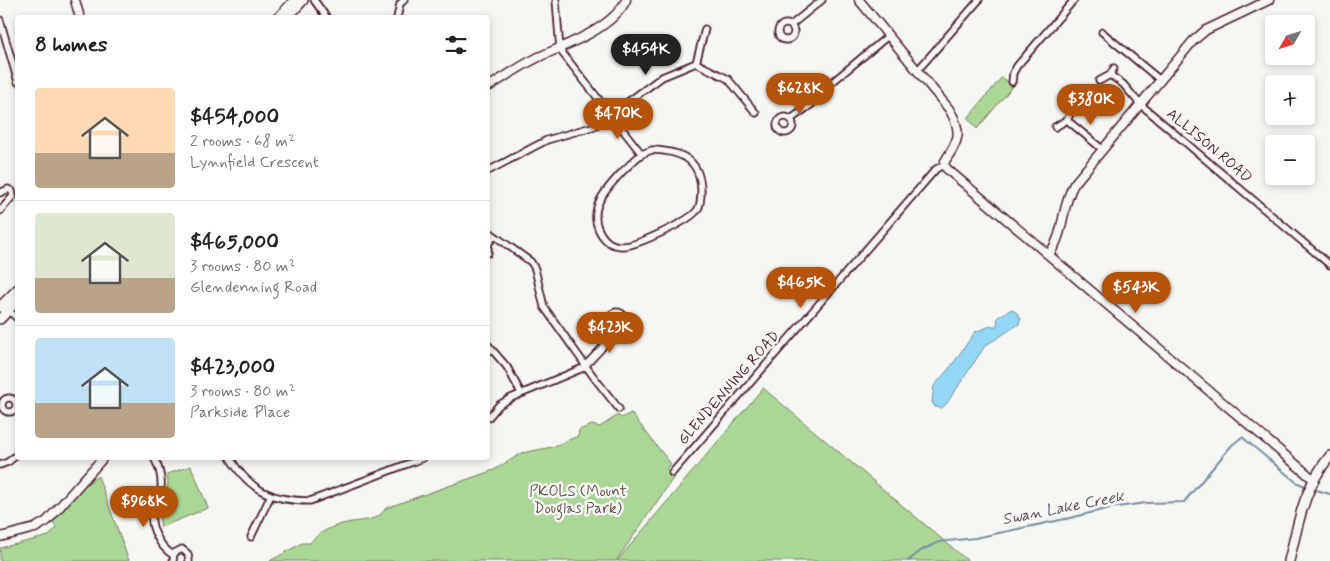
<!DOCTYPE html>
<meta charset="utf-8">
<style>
:root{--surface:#fff;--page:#f2f2f2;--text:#222;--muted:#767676;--line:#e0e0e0;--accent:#b45309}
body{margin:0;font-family:Mynerve,sans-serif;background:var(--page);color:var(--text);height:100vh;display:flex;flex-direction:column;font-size:19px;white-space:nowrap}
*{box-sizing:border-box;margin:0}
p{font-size:16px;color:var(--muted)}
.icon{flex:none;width:28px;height:28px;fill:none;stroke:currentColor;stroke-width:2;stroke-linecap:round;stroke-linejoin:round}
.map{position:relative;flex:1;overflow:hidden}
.side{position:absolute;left:15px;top:15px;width:475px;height:445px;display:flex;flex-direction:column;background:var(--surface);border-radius:5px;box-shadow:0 2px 8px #0003}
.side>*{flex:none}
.needle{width:32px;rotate:231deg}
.buttons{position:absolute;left:1265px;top:15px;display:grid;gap:10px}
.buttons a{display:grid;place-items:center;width:50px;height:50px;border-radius:5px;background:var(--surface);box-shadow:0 2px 8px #0003;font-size:25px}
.price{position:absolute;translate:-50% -42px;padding:0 11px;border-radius:18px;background:var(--accent);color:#fff;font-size:16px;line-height:32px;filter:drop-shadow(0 1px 2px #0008)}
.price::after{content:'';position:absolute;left:50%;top:30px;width:15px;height:11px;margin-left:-8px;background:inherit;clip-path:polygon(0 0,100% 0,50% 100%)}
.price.on{background:#222;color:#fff}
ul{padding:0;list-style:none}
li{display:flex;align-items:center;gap:15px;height:125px;padding:0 20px}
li+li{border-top:1px solid var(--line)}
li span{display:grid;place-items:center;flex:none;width:140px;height:100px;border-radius:5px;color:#555}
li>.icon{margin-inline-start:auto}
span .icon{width:60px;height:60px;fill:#fffc;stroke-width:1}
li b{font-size:21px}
h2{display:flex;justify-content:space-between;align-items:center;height:60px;padding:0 20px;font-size:21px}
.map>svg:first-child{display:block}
.green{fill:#aad796;stroke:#7a7b60}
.water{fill:#92d8f4;stroke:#758ea4}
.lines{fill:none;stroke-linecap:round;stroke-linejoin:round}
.stream{stroke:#758ea4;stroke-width:2}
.minor-casing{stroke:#4a1f2b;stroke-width:9}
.tertiary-casing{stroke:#4a1f2b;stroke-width:11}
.secondary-casing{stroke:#4a1f2b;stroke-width:12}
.minor{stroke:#f6f6f2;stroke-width:5.5}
.tertiary{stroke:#f6f6f2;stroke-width:8}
.secondary{stroke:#f6f6f2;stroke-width:9}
.labels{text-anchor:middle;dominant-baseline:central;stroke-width:5;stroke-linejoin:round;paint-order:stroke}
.street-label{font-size:15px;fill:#4a1f2b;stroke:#f6f6f2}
.park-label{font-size:15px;fill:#624d46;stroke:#f6f6f2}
.water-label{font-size:16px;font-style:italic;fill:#5c4d5d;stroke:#f6f6f2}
</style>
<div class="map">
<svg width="1330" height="561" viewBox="0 0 1330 561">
<rect width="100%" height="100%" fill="#f6f6f2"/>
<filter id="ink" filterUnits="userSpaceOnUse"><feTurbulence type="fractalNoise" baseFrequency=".02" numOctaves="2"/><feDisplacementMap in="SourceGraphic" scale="10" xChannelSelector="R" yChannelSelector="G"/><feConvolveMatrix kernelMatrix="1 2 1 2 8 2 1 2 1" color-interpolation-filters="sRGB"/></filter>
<g filter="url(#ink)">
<!-- green -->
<g class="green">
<path d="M1002,77L1013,86L977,129L968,118Z"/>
<path d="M763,388L968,561H617Z"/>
<path d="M631,413L671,464L667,468L674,477L616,561H270L302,543H310C317,533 334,525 347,523C363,519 376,523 386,508L494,470L522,453L552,447L578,436L579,430L592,425L600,427L618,415L621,418Z"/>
<path d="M191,466L208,508L161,527C154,502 172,499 167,474Z"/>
<path d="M98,476L129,561H0V548L49,536L56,528L53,522L85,485Z"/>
</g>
<!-- water -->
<path class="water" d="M1012,309L1017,313L1021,319L1019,324L985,346L947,403L942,408L935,407L932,402L934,386L952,365L975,332L991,326H997L998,317Z"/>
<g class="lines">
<!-- stream -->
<g class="stream">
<path d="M1313,489L1330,494"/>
<path d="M908,561L922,550L939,542L975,538L1070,518L1110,508L1146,503L1184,502L1232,445L1242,437L1296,482L1307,487"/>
</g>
<defs>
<g id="minor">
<path d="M314,0L327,18"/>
<path d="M556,0L560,50L641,153"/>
<path d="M397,18L400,4L404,0"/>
<path d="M0,20L18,82"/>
<circle cx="786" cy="32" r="8"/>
<path d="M791,25L822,0"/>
<path d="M1102,32L1160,80"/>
<path d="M696,63L705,29"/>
<path d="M917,71L979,0"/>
<path d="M1110,75L1123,84L1140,104L1330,265"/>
<path d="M1099,81L1110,75L1114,68"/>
<path d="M1012,82L1013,73L1017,66L1074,0"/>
<circle cx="785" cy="125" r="8"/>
<path d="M791,119L812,104L830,84L888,36"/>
<path d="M1067,120L1102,149"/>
<path d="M1055,127L1067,120L1075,105"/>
<path d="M652,150C680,151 700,158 701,190C701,196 701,204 698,209C691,221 636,246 623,246C613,246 607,243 601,234C586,210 606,189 622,172C633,162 638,154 652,150Z"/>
<path d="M488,171L547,140L595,126L662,77L696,63L728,79L756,113"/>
<path d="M0,193L8,189L12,191L13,196L0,211"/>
<path d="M488,231L531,262L535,269L544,307L593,376L619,409"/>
<path d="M488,244L494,236"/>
<path d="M488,247V253"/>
<path d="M8,310L18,319"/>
<circle cx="617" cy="320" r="8"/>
<path d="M488,345L507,367L521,393"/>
<circle cx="9" cy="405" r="7"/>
<path d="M488,418L499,405L511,398L583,368L601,349L615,327"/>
<path d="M154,458C159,467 162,477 161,488C161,497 155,503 153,510C148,526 160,547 173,555"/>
<path d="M230,458C250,491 273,501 310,501L423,458"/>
<path d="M0,465L8,462L18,454"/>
<path d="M672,473L936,169L944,165"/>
<path d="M251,537L270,497"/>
<path d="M173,561L174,553L182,549L188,554L189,561"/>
</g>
<g id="tertiary">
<path d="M75,0L80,18"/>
<path d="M859,0L949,109C963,132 959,140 945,161L944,165L947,169L1313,479"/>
<path d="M488,87C505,77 523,64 541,56C568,44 613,28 626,0"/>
<path d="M1049,254C1065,234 1061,206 1074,184L1193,41L1206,30L1269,0"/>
<path d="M0,537L35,528L47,521L103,458"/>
</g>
<g id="secondary">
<path d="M278,18L295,0"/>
<path d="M287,18L303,0"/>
<path d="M0,307L18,289"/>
<path d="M0,319L18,300"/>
<path d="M1289,561C1299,521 1303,489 1330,456"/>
</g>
</defs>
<!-- minor casing -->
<use href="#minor" class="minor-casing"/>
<!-- tertiary casing -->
<use href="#tertiary" class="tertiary-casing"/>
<!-- secondary casing -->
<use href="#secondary" class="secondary-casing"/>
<!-- minor -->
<use href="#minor" class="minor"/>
<!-- tertiary -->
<use href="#tertiary" class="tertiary"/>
<!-- secondary -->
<use href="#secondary" class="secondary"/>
</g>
</g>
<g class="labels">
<!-- street labels -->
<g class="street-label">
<text transform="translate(1209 146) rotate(40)">ALLISON ROAD</text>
<text transform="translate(729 388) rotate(-49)">GLENDENNING ROAD</text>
</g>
<!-- park labels -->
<g class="park-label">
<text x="578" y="492">PKOLS (Mount<tspan x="578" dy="17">Douglas Park)</tspan></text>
</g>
<!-- water labels -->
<g class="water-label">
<text transform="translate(1063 508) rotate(-11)">Swan Lake Creek</text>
</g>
</g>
</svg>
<div class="buttons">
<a><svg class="needle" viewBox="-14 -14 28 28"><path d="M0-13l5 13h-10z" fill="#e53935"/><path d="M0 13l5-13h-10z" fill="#767676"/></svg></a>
<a>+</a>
<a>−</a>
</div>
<b class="price on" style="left:646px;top:76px">$454K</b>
<b class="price" style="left:800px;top:115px">$628K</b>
<b class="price" style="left:1091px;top:126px">$380K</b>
<b class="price" style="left:618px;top:140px">$470K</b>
<b class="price" style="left:801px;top:309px">$465K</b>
<b class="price" style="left:1136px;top:314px">$543K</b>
<b class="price" style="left:610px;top:354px">$423K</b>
<b class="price" style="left:144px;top:528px">$968K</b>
<section class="side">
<h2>8 homes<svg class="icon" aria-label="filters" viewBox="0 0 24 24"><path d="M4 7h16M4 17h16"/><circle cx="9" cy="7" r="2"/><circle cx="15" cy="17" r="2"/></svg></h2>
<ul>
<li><span style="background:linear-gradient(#ffd9b3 65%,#b9a48a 0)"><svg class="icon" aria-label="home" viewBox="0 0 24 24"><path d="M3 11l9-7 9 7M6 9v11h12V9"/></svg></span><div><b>$454,000</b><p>2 rooms · 68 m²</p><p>Lynnfield Crescent</p></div></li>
<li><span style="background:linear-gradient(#dfe7d0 65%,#b9a48a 0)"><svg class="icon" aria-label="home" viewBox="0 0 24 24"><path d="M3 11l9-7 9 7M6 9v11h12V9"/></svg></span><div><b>$465,000</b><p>3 rooms · 80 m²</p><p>Glendenning Road</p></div></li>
<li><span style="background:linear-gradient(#bfe0f5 65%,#b9a48a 0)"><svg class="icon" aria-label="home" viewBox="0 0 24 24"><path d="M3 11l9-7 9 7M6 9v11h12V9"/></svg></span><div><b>$423,000</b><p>3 rooms · 80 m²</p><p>Parkside Place</p></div></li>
</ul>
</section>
</div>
